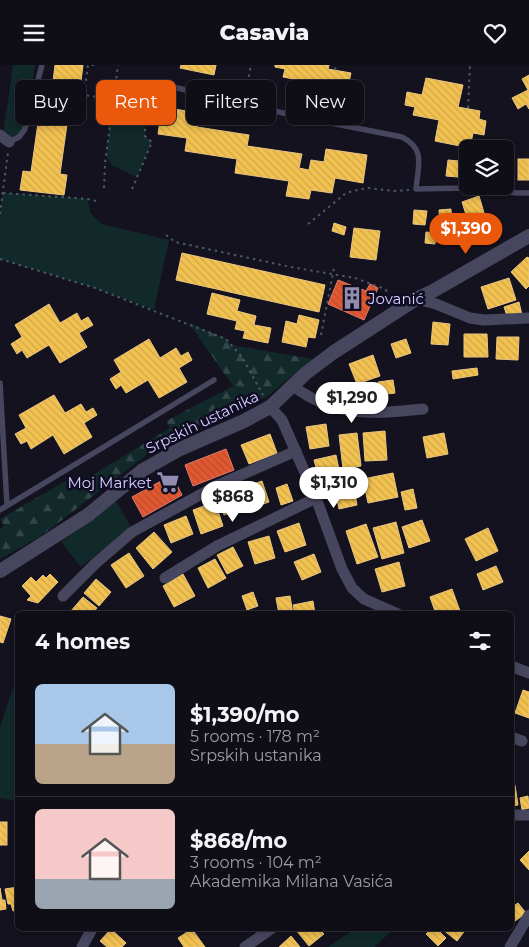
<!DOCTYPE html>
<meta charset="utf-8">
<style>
:root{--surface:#0f0e16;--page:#18171f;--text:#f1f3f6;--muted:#9b9ca1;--line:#2f2e35;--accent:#ea580c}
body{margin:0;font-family:Montserrat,sans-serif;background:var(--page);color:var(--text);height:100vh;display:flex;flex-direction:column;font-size:19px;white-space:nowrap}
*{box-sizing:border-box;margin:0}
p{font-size:16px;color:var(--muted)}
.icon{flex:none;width:28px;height:28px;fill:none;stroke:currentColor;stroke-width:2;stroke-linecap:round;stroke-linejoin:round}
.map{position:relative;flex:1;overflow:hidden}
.side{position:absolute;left:15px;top:546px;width:499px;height:320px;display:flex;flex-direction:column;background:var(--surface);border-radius:8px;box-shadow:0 2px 8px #0003,0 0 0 1px var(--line)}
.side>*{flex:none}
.guide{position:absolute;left:15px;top:15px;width:500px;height:45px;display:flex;gap:10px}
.tools{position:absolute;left:459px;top:75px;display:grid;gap:10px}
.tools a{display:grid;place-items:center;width:55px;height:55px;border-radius:8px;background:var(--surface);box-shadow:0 2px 8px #0003,0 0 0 1px var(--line);font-size:25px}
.price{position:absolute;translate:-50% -42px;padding:0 11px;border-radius:18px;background:#fff;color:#222;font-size:16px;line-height:32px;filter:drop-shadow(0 1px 2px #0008)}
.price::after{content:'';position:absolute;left:50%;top:30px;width:15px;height:11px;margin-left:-8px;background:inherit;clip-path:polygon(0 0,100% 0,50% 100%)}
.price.on{background:var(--accent);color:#fff}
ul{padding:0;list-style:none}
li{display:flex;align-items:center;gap:15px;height:125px;padding:0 20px}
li+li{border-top:1px solid var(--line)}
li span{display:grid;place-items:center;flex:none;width:140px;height:100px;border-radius:8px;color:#555}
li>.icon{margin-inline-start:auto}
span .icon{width:60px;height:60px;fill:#fffc;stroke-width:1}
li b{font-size:21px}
h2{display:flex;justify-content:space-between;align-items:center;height:60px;padding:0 20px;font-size:21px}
.tag{padding:0 18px;border-radius:8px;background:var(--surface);box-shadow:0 2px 8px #0003,0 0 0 1px var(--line);font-size:18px;line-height:45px}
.tag.on{background:var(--accent);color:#fff}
header{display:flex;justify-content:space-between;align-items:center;height:65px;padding:0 20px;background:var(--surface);font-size:22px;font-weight:800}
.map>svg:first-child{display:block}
.grass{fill:#112929}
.forest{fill:url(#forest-firs)}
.homes{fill:url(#homes-back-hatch);stroke:#e9c583}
.shops{fill:url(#shops-back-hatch);stroke:#df7b6d}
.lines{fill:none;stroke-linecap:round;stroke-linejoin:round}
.path{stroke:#495967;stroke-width:2;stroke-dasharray:2.5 4;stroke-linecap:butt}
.service{stroke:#47465f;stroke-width:5.5}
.minor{stroke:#47465f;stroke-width:11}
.tertiary{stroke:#47465f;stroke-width:14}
.labels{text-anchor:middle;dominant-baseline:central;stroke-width:5;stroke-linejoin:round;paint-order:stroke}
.poi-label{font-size:15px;fill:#d3cfff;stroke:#100d23;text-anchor:start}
.street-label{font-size:15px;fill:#d3cfff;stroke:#100d23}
</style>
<header><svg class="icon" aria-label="menu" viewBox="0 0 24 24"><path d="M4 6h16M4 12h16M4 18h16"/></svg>Casavia<svg class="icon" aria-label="heart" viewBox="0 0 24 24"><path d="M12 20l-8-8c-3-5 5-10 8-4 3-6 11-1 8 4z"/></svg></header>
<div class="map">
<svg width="529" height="882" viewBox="0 0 529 882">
<defs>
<pattern id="forest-firs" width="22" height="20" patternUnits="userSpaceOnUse" patternTransform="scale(1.25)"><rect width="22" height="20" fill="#112929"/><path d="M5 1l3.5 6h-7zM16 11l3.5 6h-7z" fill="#334749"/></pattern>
<pattern id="homes-back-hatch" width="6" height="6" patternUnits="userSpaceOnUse" patternTransform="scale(1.25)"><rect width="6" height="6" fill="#f2c14e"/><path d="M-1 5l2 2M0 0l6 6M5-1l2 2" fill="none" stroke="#cea74e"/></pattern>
<pattern id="shops-back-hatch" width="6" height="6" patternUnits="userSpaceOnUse" patternTransform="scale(1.25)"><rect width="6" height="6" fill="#e4572e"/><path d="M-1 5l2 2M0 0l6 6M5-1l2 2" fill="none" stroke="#b25037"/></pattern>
</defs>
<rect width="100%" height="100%" fill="#14121e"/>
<!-- grass -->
<g class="grass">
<path d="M13,0H35L25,64L18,71L10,74L3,70Z"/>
<path d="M113,34L145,39V71L152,77L137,112L113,101L106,91Z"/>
<path d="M3,128L88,134L90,148L102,159L169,175L154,245L95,223L0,194V149Z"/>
<path d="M116,436L131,462L81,502L61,477Z"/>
<path d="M17,610L18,736H17L0,733V662Z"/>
<path d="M355,864H393L375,882H328Z"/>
</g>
<!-- forest -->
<path class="forest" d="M189,258L226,274L231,280L313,294L265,333L195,362L154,384L41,471L0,494V464L4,461L0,454L71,413L76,420L170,363L166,356L233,321Z"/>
<!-- homes -->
<g class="homes">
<path d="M55,0H83L79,33L71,31L60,109L67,110L64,130L20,125L23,106L31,107L43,23L52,25Z"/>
<path d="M181,0H216L214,10L180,3Z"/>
<path d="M275,0H329L328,4L351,8L349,17L356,18L354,32L343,30L340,45L305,38L309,17L283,12L285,4L275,2Z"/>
<path d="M529,10V44L526,39L518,44L512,33L528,25L522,14Z"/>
<path d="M426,13L463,20L458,42L480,46L479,54L486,56L484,70L473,68L470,83L435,76L439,55L413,50L415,42L405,40L407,27L422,30Z"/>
<path d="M162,42L199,48L197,62L249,70L247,81L302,89L299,103L309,105L311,95L324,97L326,84L367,90L363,118L335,113L332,128L311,125L309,134L286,131L289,116L235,108L237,94L185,86L187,73L158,69Z"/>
<path d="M505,92H512L511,111H505Z"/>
<rect x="518" y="94" width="11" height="21"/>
<path d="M448,95L459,96L458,112L446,111Z"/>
<path d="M462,99L468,100V119H461Z"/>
<path d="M479,131L485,151L468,156L462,137Z"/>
<path d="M451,144L452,158H440L439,145Z"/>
<path d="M414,145L427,146L425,160L413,159Z"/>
<path d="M334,158L346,162L344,170L332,166Z"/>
<path d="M354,163L380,166L376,195L350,192Z"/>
<path d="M426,167L436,168L435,179L425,178Z"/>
<path d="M182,188L325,220L319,247L176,215Z"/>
<path d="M527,192L529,193V221L526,224L511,207Z"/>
<path d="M509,213L516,235L488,244L481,222Z"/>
<path d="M212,228L240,235L237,246L256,251L254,260L271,263L268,278L243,273L245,266L235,264L237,256L207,249Z"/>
<path d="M519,237L522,250L508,254L504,242Z"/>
<path d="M49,239L60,258L77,248L81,256L88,252L93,260L79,268L87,282L60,298L49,280L27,293L22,285L17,289L11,279L22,272L15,260Z"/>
<path d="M299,250L319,255L315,273L308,272L306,282L282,277L286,256L297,259Z"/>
<path d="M433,257L450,259L448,280L431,279Z"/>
<path d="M464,269H487L488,292H464Z"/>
<path d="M497,272H519L518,295L496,294Z"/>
<path d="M149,274L160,293L176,283L181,291L188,287L192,295L179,303L187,317L159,333L148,315L126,328L121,320L116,324L110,314L121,307L114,295Z"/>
<path d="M406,274L411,288L396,293L391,279Z"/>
<path d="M373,290L380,311L357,319L349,299Z"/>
<path d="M477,303L478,310L453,314L452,306Z"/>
<path d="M393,315L395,328L380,330L378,317Z"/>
<path d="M54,330L65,348L81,339L86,347L93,343L97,350L84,358L92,372L64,389L53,370L31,384L27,376L21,379L15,369L26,363L19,350Z"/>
<path d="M326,359L329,381L310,384L306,362Z"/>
<path d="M385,366L387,395L365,396L363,368Z"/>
<path d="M357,368L361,401L343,404L339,370Z"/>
<path d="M444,368L448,389L427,393L423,372Z"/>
<path d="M270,369L277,388L249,399L241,380Z"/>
<path d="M336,390L340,409L319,414L314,395Z"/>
<path d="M393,408L398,432L368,438L363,414Z"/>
<path d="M262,416L269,437L252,443L245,422Z"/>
<path d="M287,419L293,436L281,440L276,423Z"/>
<path d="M354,422L357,440L339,444L335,425Z"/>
<path d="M413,424L417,443L405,445L401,427Z"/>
<path d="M235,426L241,443L224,450L218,433Z"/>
<path d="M215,437L223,461L201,469L193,445Z"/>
<path d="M186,451L193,469L171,478L164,460Z"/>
<path d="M422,455L430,476L409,483L402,462Z"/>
<path d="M396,457L404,488L382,494L373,463Z"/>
<path d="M299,458L306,480L285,487L277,466Z"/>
<path d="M366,459L378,492L357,499L346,466Z"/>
<path d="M488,463L498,486L476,496L465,474Z"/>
<path d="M154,467L172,487L153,504L136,483Z"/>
<path d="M269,471L275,493L255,499L248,477Z"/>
<path d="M233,482L243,501L227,509L217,490Z"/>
<path d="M129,488L144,511L126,523L111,500Z"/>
<path d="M314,489L321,507L302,515L294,497Z"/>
<path d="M215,494L226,513L208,523L198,503Z"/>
<path d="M399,497L405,521L382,527L375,504Z"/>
<path d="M496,501L503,517L483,525L477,509Z"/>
<path d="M50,509L58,517L38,538L27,535L31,531L22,521L31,512L36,517L43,510L46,513Z"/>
<path d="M183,509L195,531L174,542L163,521Z"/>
<path d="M96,514L111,527L99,541L84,528Z"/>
<path d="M452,524L460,546L452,549H436L430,532Z"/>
<path d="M253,527L258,541L247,545L242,531Z"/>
<path d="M290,531L293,549H279L276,533Z"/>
<path d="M83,532L97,543L92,549H75L71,546Z"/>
<path d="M313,536L315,549H295L293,540Z"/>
<path d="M0,551L11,554L3,578L0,577Z"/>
<path d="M523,625L529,627V653L515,648Z"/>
<path d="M515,720L518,740L511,741V721Z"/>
<path d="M528,731L529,743L522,745L520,733Z"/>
<rect x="0" y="757" width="7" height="23"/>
<path d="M529,786V805L520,795Z"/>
<path d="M18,822V845L13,846L11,839H8L5,824Z"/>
<path d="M0,823L2,835H5L6,844L0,845Z"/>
<path d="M518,838L526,848L511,859V843Z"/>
<path d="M111,864L126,878L122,882H107L100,876Z"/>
<path d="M192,864L205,882H184L178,873Z"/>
<path d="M298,864H319L324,869L309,881L296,865Z"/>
<path d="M431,864H437L446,873L438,881L426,869Z"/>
<path d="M442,864H466L457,876Z"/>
<path d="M291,871L300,882H279Z"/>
</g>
<!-- shops -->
<g class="shops">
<path d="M338,215L366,226L370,219L378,223L364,255L328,239Z"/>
<path d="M226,384L234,405L193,421L185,400Z"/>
<path d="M172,410L182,430L143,452L132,432Z"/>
</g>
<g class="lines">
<!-- path -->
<g class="path">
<path d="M94,0H88L84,30L145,39"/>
<path d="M335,5L336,0"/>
<path d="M44,21L52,22"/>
<path d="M245,31L251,0"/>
<path d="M468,43L470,0"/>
<path d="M104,123L105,98L118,0"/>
<path d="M132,124L152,77L145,71V39L149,25"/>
<path d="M3,128L88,134L96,136"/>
<path d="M0,149L8,87"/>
<path d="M308,159L346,128L357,125L368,123L393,126L409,125"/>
<path d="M166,170L175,177L291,202L355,213L385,224L388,228"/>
<path d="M0,194L95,223L226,274L242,292L263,330"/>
<path d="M321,270L334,203"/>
</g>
<!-- service -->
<g class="service">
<path d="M152,17L300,52L402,72C426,84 418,101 416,124L468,123L518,128H529"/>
<path d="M9,77L19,72L25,64L42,0"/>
<path d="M0,318L7,440"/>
<path d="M0,445L214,315"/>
</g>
<!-- minor -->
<g class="minor">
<path d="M0,70L9,77"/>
<path d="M416,234L436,239L470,253L484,255L529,253"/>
<path d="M293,321C335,353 374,349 423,344"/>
<path d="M270,342L282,355L316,433L342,504L352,523L364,534L398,549"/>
<path d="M165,513L217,481L316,433"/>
<path d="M63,531L96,498L132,467L218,420L296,386"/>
<path d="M511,601L529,608"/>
<path d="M511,672L522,676"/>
<path d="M511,750H529"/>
<path d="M82,882L92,864"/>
<path d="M245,882L271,864"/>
<path d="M510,882L529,850"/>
</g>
<!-- tertiary -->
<path class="tertiary" d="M0,506L88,450L143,405L180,384L244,356L270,342L306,308L334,287L416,234L433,226L529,171"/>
</g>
<!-- icons -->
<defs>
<symbol id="building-bare" viewBox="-9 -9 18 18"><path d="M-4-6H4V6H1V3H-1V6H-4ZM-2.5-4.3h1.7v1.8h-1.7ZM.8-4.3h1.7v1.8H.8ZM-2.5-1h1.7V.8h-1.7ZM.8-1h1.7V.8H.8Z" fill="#908db0" stroke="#100d23" stroke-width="2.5" paint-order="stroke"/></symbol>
<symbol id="supermarket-bare" viewBox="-9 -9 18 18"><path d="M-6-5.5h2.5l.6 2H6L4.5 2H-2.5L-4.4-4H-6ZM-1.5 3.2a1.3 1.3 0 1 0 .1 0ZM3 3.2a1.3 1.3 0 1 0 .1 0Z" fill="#908db0" stroke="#100d23" stroke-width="2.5" paint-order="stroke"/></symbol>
</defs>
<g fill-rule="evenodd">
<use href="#building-bare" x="336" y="217" width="32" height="32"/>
<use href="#supermarket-bare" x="152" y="401" width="32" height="32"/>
</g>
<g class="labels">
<!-- poi labels -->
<g class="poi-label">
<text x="368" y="233">Jovanić</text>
<text x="152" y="417" text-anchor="end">Moj Market</text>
</g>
<!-- street labels -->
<g class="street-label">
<text transform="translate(202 357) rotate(-26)">Srpskih ustanika</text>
</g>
</g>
</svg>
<div class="tools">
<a><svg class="icon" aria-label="layers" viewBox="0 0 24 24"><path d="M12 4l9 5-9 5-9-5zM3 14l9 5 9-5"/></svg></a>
</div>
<b class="price on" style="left:466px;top:190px">$1,390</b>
<b class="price" style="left:352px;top:359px">$1,290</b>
<b class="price" style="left:334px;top:444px">$1,310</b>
<b class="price" style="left:233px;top:458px">$868</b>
<div class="guide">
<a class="tag">Buy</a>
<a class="tag on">Rent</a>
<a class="tag">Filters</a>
<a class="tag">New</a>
</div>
<section class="side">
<h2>4 homes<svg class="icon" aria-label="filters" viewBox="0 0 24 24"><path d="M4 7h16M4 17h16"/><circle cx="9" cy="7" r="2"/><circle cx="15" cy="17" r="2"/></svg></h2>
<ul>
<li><span style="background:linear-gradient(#a9c7e8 60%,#b9a48a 0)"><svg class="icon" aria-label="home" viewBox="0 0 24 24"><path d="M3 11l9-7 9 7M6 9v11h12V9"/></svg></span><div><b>$1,390/mo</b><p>5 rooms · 178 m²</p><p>Srpskih ustanika</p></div></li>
<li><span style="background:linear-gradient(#f6c9c9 70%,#9aa5b1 0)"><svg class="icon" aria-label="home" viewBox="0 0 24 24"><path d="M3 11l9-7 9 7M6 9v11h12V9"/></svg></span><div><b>$868/mo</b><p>3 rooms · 104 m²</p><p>Akademika Milana Vasića</p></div></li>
</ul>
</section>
</div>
